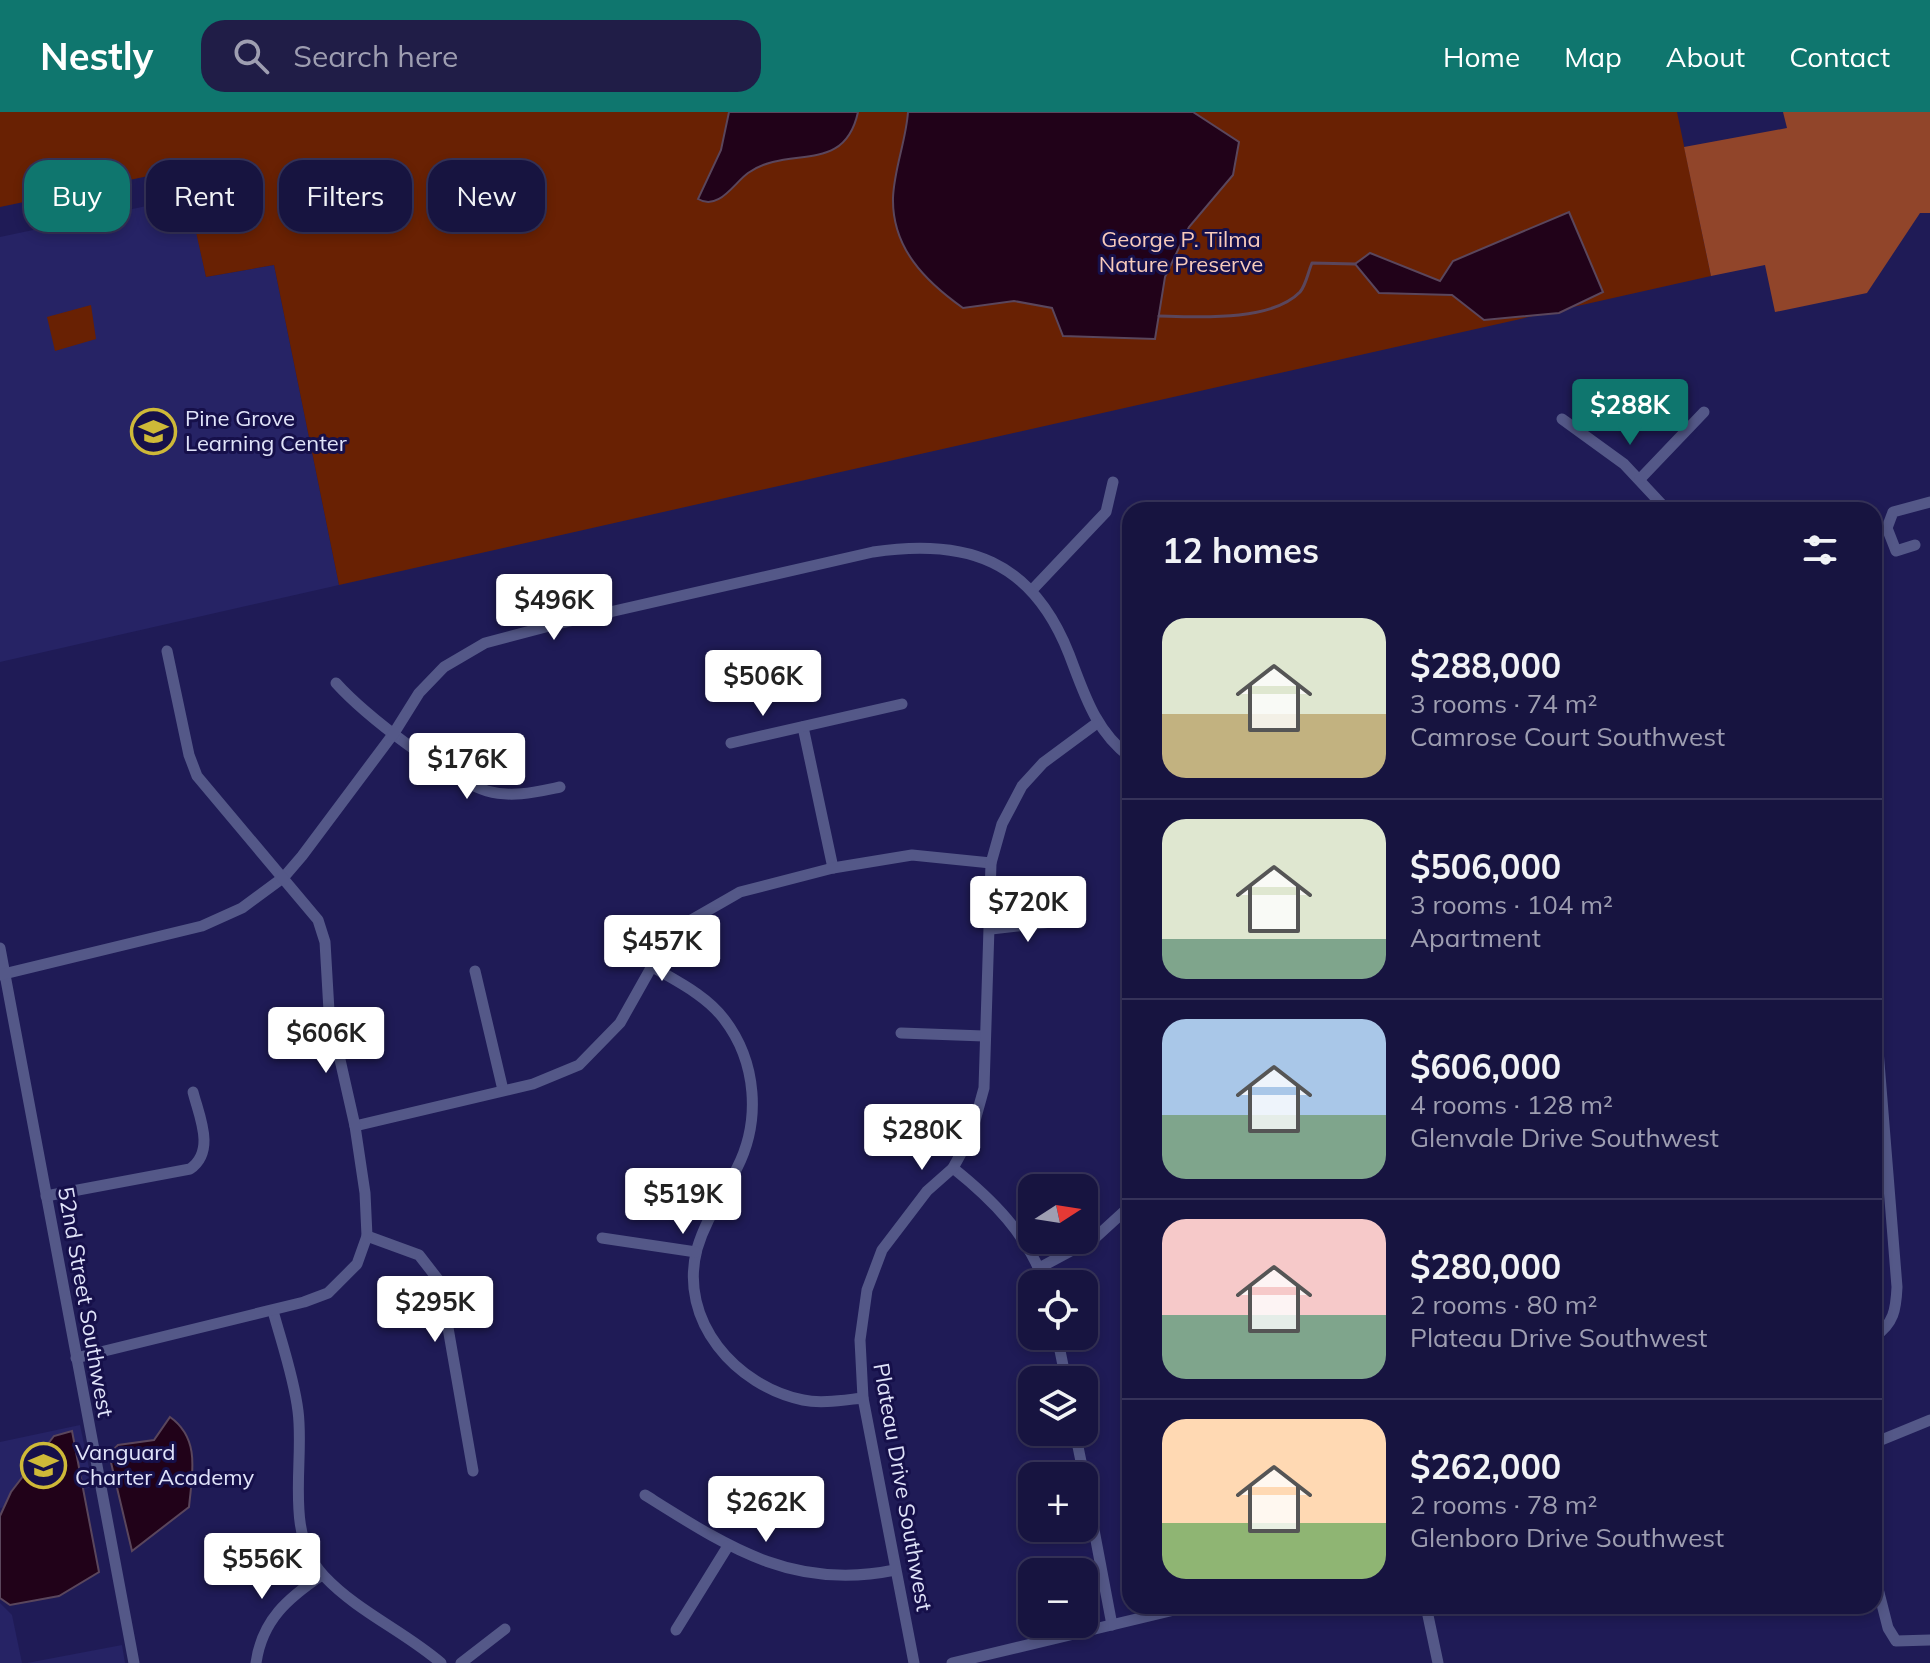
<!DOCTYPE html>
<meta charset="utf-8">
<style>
:root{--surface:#171440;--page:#201d47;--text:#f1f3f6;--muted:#9e9eb1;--line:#363359;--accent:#0f766e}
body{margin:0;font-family:Mulish,sans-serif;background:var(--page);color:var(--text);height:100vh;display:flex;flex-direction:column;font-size:30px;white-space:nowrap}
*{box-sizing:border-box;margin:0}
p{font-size:26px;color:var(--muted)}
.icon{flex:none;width:44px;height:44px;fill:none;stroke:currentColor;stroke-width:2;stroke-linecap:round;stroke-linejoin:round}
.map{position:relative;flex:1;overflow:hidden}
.details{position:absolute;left:1122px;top:390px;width:760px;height:1112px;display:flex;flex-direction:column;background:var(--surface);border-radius:24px;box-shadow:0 4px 12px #0003,0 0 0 2px var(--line)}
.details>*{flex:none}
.hud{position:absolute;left:24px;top:48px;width:760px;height:72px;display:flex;gap:16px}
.needle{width:52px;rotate:78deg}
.tools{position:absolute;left:1018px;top:1062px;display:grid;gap:16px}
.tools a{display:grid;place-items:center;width:80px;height:80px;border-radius:16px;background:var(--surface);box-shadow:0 4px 12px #0003,0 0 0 2px var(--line);font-size:40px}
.price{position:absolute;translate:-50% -68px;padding:0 18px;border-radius:8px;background:#fff;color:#222;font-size:26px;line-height:52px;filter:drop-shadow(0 2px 4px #0008)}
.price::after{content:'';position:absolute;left:50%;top:48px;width:24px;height:18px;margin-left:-12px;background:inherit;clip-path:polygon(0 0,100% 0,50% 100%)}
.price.active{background:var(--accent);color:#fff}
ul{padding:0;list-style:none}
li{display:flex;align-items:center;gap:24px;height:200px;padding:0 40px}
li+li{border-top:2px solid var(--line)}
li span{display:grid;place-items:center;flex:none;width:224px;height:160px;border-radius:24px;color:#555}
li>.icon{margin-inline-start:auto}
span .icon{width:96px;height:96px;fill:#fffc;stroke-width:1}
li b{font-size:34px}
h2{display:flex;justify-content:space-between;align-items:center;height:96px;padding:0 40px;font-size:34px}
.pill{padding:0 28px;border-radius:24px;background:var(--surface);box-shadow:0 4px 12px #0003,0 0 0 2px var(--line);font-size:28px;line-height:72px}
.pill.active{background:var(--accent);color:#fff}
header{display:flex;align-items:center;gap:48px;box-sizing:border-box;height:112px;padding:0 40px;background:var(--accent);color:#fff}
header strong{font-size:38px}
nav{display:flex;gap:44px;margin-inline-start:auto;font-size:28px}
.search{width:560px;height:72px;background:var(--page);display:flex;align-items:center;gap:20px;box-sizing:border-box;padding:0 28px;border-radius:24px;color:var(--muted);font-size:30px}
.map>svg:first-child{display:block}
.built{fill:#262365}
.green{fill:#692103}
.forest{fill:#91452a}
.water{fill:#210219;stroke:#5a465c;stroke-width:2}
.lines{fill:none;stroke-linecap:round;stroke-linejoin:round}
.stream{stroke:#5a465c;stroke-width:3}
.minor{stroke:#545888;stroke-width:11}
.labels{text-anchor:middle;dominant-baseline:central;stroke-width:6;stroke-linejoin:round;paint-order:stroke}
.park-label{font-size:22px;fill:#f8cbbb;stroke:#16104a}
.poi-label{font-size:22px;fill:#e0e3f9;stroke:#16104a;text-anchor:start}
.street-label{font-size:22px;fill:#e0e3f9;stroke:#16104a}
</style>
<header>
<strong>Nestly</strong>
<div class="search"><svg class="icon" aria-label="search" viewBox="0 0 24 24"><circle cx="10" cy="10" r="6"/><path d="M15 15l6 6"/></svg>Search here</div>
<nav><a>Home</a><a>Map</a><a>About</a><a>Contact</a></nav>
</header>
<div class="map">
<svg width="1930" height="1551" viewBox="0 0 1930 1551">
<rect width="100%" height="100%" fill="#1f1b56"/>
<!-- built -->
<g class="built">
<path d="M189,85L206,165L274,153L339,473L0,550V125Z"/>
<path d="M80,1313L93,1375L0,1396V1330Z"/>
<path d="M0,1491L12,1503L22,1551H0Z"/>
<path d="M122,1533L125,1551H27Z"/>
</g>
<!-- green -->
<g class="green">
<path d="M0,0H1677L1711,164L339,473L274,153L206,165L182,57L0,95Z"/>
<path d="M91,193L96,227L55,239L47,205Z"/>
</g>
<!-- forest -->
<path class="forest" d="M1783,0H1930V101H1920L1867,181L1775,200L1765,153L1711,164L1684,35L1787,16Z"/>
<!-- water -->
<g class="water">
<path d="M729,0H858C844,64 789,32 748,61C734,71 719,99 698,87L721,38Z"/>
<path d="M908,0H1193L1239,30L1233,63L1189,115L1165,165L1155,227L1063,224L1052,196L1014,189L963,196C925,169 892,136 893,86C894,57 906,29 908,0Z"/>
<path d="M1569,100L1603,180L1559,201L1484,208L1452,183L1379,181L1355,152L1370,141L1440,169L1453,149Z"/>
<path d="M170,1305C201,1327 192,1362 189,1395L132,1439L109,1342L118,1333L154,1328Z"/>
<path d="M72,1319L99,1460L59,1484L10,1493L0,1486V1404L11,1380L54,1324Z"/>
</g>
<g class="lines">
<!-- stream -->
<path class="stream" d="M1159,204C1197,205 1271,210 1300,180C1306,173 1308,160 1312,151L1355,152"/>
<!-- minor -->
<g class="minor">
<path d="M1562,307L1624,352L1667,398"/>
<path d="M1640,367L1704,300"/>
<path d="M1915,433L1896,439L1887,416L1893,400L1930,390"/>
<path d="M1033,477L1106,400L1113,370"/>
<path d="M336,571C365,603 446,666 487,679C512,686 536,680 560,675"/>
<path d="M803,615L833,756"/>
<path d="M731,631L902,592"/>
<path d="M991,817L1060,809"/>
<path d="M0,836L134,1551"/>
<path d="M651,854C676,869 706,883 724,907C757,950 761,1009 737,1056C723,1084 706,1106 697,1137C678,1209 736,1274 803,1288C821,1292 844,1288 863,1286"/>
<path d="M475,859L503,978"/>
<path d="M0,863L202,814L242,796L284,765L302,744L394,621L419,581L444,555L485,531L557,512L873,440C967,426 1032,448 1069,542C1084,581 1095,619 1130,645"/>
<path d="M1874,888L1897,1175C1896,1197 1894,1212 1874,1225"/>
<path d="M901,921L984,924"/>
<path d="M355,1014L533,972L579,953L620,911L665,831L686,811L740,780L833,756L912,743L991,751"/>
<path d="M953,1056C993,1088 1027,1122 1045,1172"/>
<path d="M46,1084L190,1057C216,1039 199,1004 193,980"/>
<path d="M367,1124L419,1143L440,1170L473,1359"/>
<path d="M602,1126L696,1140"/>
<path d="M1039,1156L1095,1126L1130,1094"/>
<path d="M273,1199C282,1232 294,1266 298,1299C305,1352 283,1421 324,1464C358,1500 404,1519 441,1551"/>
<path d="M1057,1224L1066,1268"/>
<path d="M76,1246L304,1190L328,1181L357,1152L367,1124L365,1081L355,1014L329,899L325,830L318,808L197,664L189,643L167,539"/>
<path d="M1075,1320L1084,1364"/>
<path d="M1874,1331L1930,1308"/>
<path d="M1084,1365L1112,1513"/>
<path d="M645,1383C728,1435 793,1479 895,1458"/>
<path d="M1874,1461L1888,1516L1896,1529L1930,1528"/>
<path d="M1426,1494L1438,1551"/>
<path d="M676,1518L728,1434"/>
<path d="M256,1551C262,1508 288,1486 322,1463"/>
<path d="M461,1551L505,1517"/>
<path d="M914,1551L863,1286L860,1228L867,1178L882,1138L927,1079L953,1056L971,1023L984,976L991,751L1002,712L1022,674L1043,651L1097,611"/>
<path d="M952,1551L1191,1494"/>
</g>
</g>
<!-- icons -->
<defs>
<symbol id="school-ring" viewBox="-11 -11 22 22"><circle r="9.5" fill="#16104a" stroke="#ceb938" stroke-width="1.5"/><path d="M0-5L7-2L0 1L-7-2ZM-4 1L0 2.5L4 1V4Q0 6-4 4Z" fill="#ceb938"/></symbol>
</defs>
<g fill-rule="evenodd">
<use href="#school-ring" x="128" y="294" width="51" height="51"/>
<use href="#school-ring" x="18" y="1328" width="51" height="51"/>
</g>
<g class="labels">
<!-- park labels -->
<g class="park-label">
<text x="1181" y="127">George P. Tilma<tspan x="1181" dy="25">Nature Preserve</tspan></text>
</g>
<!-- poi labels -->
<g class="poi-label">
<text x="185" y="306">Pine Grove<tspan x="185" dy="25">Learning Center</tspan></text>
<text x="75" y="1340">Vanguard<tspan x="75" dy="25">Charter Academy</tspan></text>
</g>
<!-- street labels -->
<g class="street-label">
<text transform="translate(86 1190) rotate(80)">52nd Street Southwest</text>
<text transform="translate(903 1375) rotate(80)">Plateau Drive Southwest</text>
</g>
</g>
</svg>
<div class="tools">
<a><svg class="needle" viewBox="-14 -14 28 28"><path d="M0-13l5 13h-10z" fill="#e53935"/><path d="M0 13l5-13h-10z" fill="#9e9eb1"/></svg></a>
<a><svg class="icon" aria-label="locate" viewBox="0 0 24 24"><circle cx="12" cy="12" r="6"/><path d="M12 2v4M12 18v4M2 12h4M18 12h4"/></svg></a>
<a><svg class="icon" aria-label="layers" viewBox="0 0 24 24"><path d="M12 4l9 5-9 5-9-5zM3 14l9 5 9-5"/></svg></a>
<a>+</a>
<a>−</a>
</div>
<b class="price active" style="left:1630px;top:335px">$288K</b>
<b class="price" style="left:554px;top:530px">$496K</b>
<b class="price" style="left:763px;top:606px">$506K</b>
<b class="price" style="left:467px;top:689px">$176K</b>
<b class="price" style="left:1028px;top:832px">$720K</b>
<b class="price" style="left:662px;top:871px">$457K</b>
<b class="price" style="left:326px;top:963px">$606K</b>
<b class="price" style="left:922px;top:1060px">$280K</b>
<b class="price" style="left:683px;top:1124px">$519K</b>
<b class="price" style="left:435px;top:1232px">$295K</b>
<b class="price" style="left:766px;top:1432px">$262K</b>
<b class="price" style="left:262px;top:1489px">$556K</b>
<div class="hud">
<a class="pill active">Buy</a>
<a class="pill">Rent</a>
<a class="pill">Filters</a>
<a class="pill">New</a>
</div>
<section class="details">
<h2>12 homes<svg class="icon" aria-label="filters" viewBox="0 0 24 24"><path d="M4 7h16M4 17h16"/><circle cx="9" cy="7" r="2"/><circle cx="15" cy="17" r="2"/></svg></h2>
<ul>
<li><span style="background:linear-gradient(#dfe7d0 60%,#c2b280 0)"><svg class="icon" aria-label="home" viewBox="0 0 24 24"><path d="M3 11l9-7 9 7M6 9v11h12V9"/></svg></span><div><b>$288,000</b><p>3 rooms · 74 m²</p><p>Camrose Court Southwest</p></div></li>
<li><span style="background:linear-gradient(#dfe7d0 75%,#7fa58c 0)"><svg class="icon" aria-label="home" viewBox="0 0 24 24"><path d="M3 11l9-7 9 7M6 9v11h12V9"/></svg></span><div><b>$506,000</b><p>3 rooms · 104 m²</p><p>Apartment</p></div></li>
<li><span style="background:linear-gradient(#a9c7e8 60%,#7fa58c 0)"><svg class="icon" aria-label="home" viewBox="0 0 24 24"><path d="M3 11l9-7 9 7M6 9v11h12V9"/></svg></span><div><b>$606,000</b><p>4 rooms · 128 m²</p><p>Glenvale Drive Southwest</p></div></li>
<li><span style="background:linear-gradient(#f6c9c9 60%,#7fa58c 0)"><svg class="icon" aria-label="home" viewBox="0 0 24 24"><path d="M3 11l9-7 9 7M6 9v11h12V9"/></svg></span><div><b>$280,000</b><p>2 rooms · 80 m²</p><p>Plateau Drive Southwest</p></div></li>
<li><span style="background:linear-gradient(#ffd9b3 65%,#8fb573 0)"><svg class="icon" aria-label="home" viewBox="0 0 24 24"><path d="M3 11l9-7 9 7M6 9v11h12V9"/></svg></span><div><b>$262,000</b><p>2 rooms · 78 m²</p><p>Glenboro Drive Southwest</p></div></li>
</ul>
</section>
</div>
